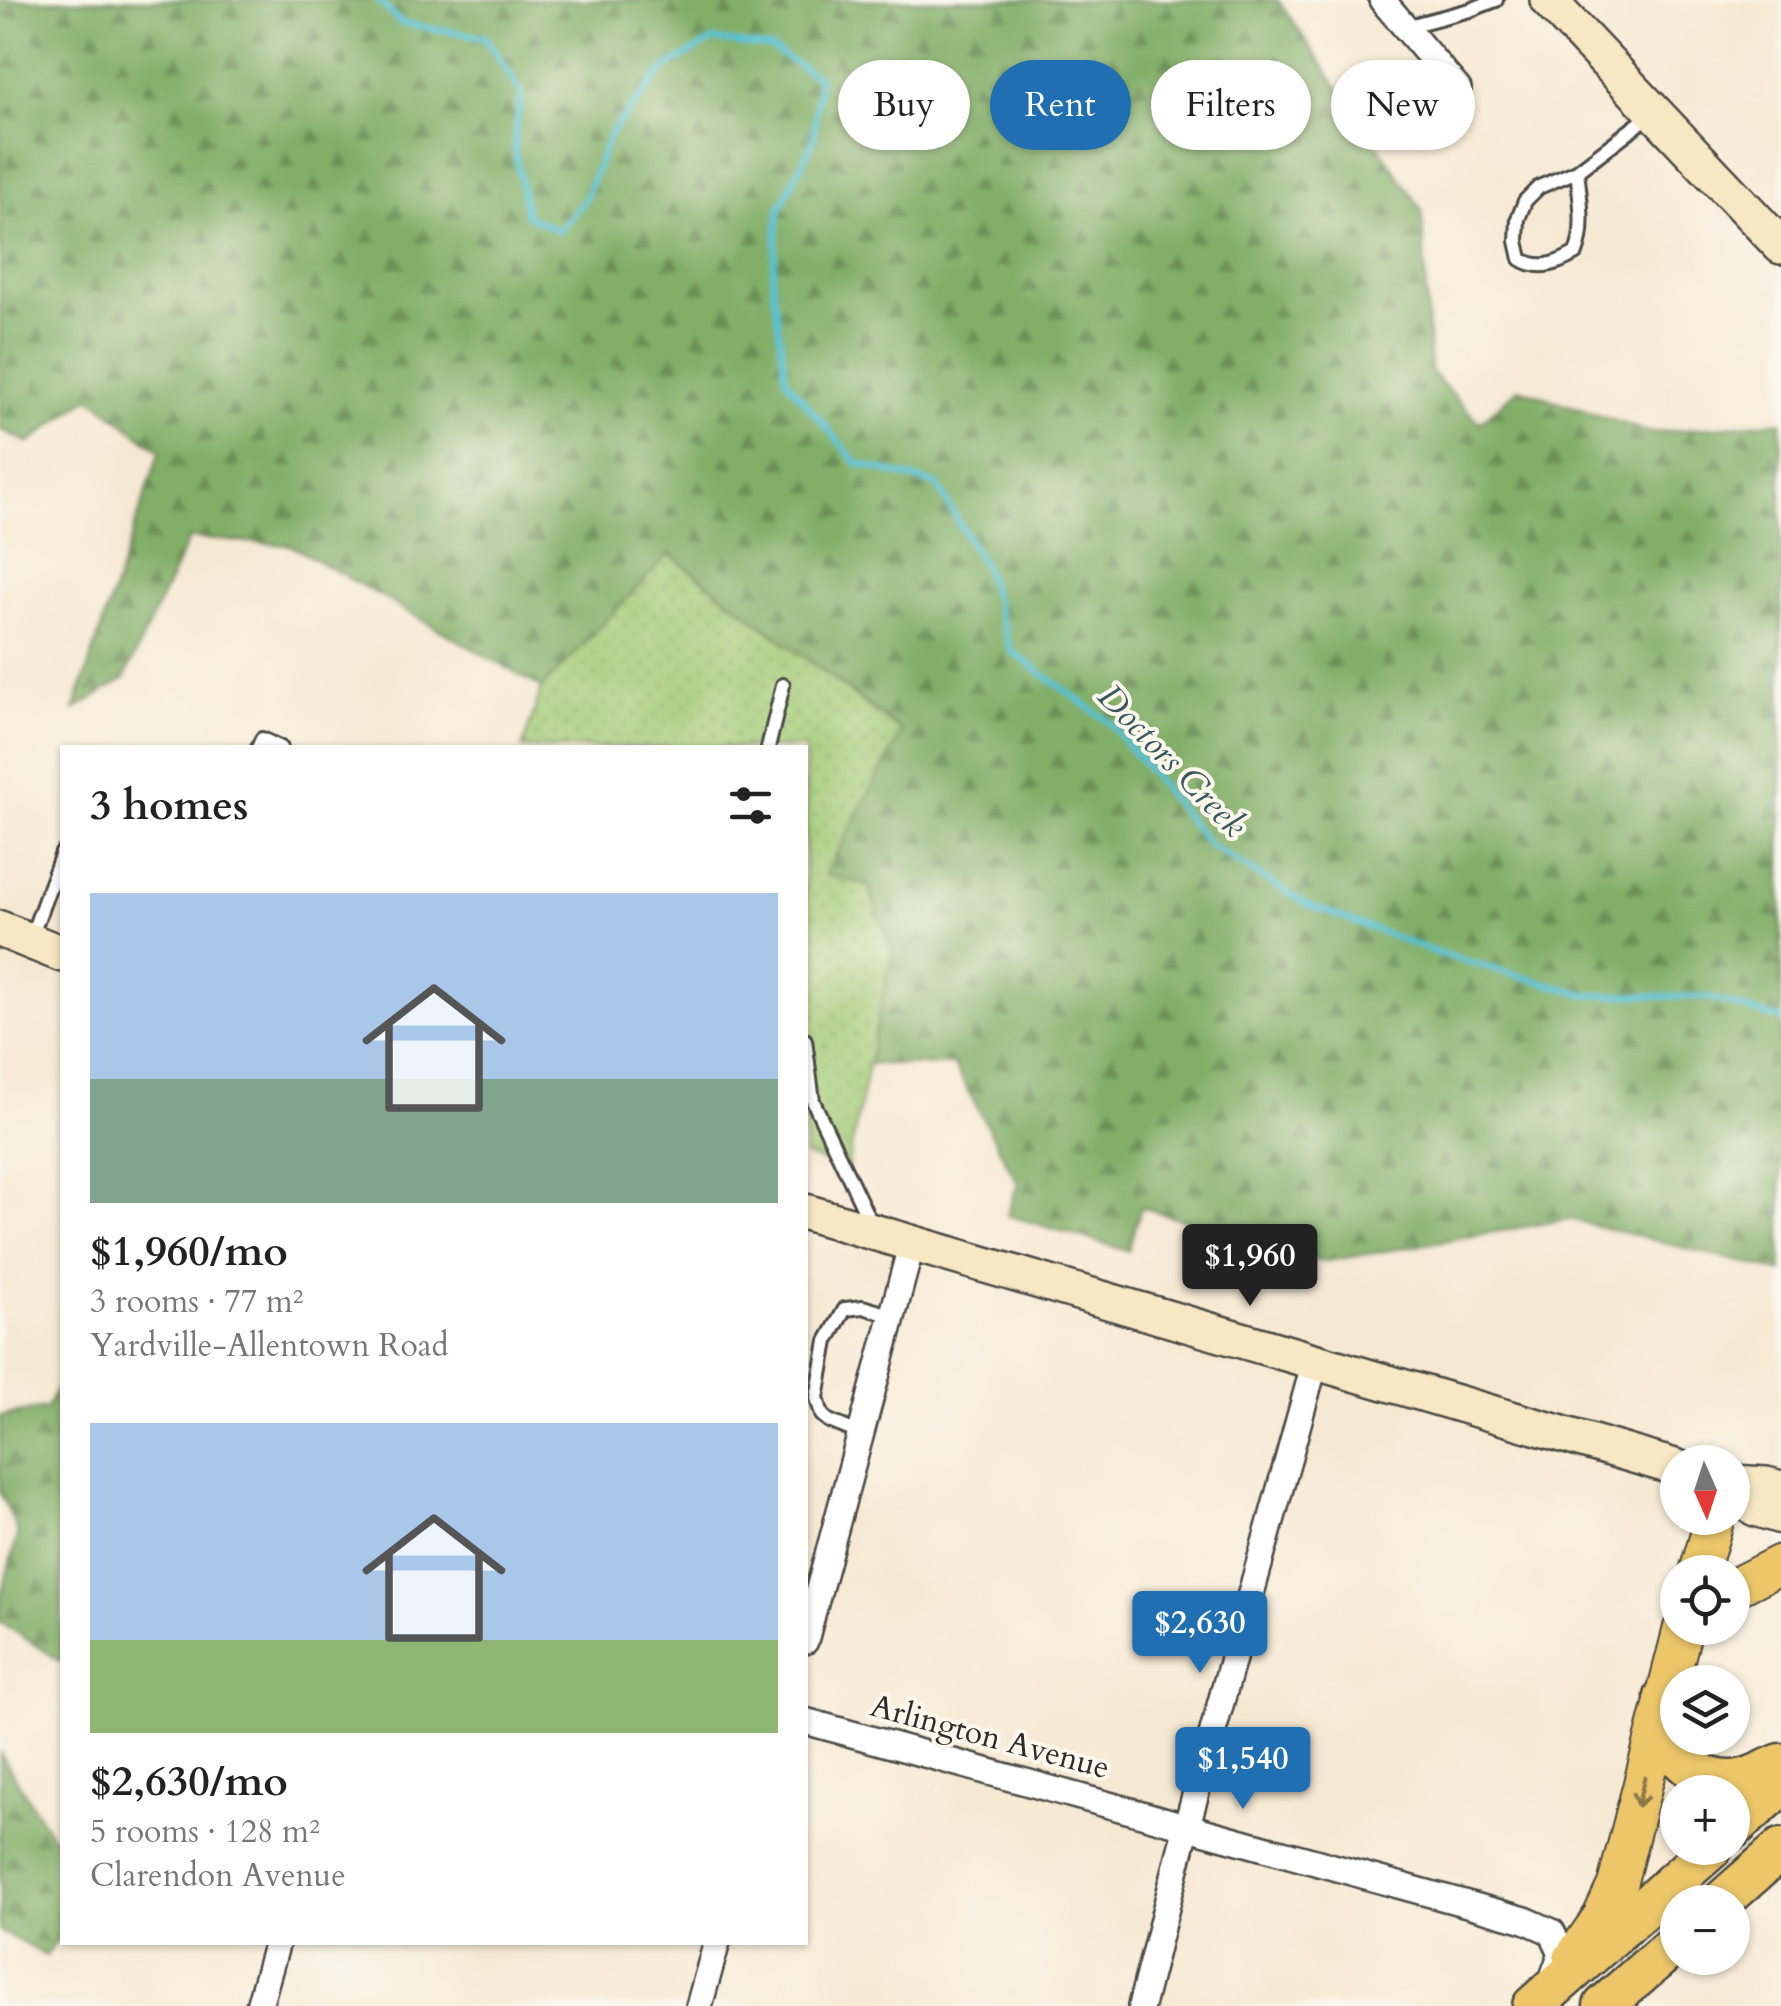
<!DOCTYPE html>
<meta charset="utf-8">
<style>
:root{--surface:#fff;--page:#f2f2f2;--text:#222;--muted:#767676;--accent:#1f6fb2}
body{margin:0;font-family:Cardo,serif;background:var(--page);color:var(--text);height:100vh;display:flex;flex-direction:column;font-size:38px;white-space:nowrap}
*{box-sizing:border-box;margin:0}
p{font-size:32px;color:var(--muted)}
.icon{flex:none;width:55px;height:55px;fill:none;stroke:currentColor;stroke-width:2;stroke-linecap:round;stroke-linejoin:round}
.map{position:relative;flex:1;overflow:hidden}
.sheet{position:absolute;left:60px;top:745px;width:748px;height:1200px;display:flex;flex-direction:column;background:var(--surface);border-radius:0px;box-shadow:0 2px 8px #0004}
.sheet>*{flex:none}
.hud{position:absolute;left:838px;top:60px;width:792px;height:90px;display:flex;gap:20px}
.needle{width:65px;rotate:177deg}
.fabs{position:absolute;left:1660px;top:1445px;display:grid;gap:20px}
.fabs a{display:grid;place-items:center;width:90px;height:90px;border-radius:50%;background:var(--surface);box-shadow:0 2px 8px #0004;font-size:50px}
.price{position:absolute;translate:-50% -85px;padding:0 22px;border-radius:10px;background:var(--accent);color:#fff;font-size:32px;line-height:65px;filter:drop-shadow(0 2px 5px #0008)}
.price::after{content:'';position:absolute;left:50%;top:60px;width:30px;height:22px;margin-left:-15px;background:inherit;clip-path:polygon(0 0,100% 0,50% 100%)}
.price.active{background:#222;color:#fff}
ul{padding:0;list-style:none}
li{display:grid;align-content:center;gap:20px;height:530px;padding:0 30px}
li span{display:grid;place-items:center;height:310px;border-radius:0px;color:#555}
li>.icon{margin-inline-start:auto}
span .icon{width:180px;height:180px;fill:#fffc;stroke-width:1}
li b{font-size:42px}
h2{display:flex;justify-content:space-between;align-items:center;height:120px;padding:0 30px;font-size:42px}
.tag{padding:0 35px;border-radius:45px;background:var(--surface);box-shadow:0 2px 8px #0004;font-size:35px;line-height:90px}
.tag.active{background:var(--accent);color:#fff}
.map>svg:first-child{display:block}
.forest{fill:url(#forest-firs);stroke:#566d4a;stroke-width:2.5}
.park{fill:url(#park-dots);stroke:#677b51;stroke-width:2.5}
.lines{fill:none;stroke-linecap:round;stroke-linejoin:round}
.stream{stroke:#57c1d3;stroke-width:6}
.service-casing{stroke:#494844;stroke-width:18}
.minor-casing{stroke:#494844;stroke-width:30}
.secondary-casing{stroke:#494844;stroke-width:40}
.primary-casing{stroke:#494844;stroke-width:42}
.trunk-casing{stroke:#494844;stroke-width:45}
.service{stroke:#fff;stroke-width:12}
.minor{stroke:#fff;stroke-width:25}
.secondary{stroke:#f7e8c3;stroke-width:35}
.primary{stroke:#ecc669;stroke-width:38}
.trunk{stroke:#ecc669;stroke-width:40}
.oneway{stroke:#8c784a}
.labels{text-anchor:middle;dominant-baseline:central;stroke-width:8;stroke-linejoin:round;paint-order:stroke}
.street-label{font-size:32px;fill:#2b2b2b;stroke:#fbf7ec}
.water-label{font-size:35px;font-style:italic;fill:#38585d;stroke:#fbf7ec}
</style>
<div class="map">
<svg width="1781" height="2006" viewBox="0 0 1781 2006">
<defs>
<pattern id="forest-firs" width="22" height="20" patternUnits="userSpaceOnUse" patternTransform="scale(2.5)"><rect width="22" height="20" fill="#82af68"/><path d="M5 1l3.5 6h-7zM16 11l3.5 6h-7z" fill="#6b8f56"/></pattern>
<pattern id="park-dots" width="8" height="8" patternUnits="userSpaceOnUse" patternTransform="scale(2.5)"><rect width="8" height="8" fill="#a3cb77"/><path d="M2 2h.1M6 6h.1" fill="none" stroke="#8cae67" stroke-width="1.8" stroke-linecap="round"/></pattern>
</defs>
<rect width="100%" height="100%" fill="#fbf7ec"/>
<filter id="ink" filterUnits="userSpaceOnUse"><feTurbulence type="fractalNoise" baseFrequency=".01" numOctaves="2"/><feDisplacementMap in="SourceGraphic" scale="20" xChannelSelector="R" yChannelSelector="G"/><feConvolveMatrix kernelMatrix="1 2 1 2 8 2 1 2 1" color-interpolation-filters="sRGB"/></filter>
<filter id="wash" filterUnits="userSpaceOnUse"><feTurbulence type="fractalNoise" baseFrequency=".0048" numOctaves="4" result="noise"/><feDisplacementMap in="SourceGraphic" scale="40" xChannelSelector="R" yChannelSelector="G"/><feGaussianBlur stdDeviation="2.25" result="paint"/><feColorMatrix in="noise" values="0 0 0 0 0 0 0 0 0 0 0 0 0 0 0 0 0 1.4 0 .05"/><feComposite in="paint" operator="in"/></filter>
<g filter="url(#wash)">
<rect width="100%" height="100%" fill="#f6e9d3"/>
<!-- forest -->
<g class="forest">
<path d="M0,0H1278L1422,210L1430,371L1480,423L1518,388L1650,433L1781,421V1272L1569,1219L1322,1262L1141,1207L1128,1251L1007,1215L1018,1183L954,1065L868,1064L892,951L824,876L902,731L670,554L542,688L290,545L189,538L124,679L74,710L160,451L90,397L29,443L0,429Z"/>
<path d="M62,1379V1662L0,1622V1601L18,1532L0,1491V1416L46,1408Z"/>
<path d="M0,1753L50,1834L62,1841V1932L46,1956L0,1931Z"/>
</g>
<!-- park -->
<path class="park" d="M669,554L902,732L825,875L868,885L892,951L847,1168L805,1156V748H522L542,688Z"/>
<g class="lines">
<!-- stream -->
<path class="stream" d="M377,0L401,23L485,37L521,92L514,146L526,215L559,231L584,201L610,134L665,68L714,40L772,49L819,78L813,141L779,210L772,281L786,380L857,463L937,485L984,567L1011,651L1109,722L1209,845L1306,904L1434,952L1588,995L1707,997L1781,1020"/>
</g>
</g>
<g filter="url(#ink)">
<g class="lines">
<defs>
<g id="service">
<path d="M1405,27L1470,10L1496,0"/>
<path d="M1577,171C1580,198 1586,228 1576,253C1557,264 1540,271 1521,259L1517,241L1518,219L1525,201L1539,187L1577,171L1653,113"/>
<path d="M258,748L262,739L281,748"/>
<path d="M768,748L783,685"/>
<path d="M30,940L62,853"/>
<path d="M805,1040L813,1101L872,1226"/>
<path d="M861,1434L829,1421L822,1415L817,1398L827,1341L845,1309L863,1307L893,1316"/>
</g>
<g id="minor">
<path d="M1382,0L1458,89"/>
<path d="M805,1641L912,1243"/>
<path d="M805,1721L1525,1920L1552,1932L1562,1953L1553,1977"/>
<path d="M259,2006L277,1942"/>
<path d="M699,2006L717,1942"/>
<path d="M1141,2006L1187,1825L1315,1362"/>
</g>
<g id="secondary">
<path d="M1548,0L1781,246"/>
<path d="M0,929L62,954"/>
<path d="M805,1212L1678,1468"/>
<path d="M1732,1483L1766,1485L1781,1489"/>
<path d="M1732,1487L1755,1508L1781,1516"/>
</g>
<g id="primary">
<path d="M1699,1572L1715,1518"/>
<path d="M1732,1589L1781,1564"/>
<path d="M1573,1959L1602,1917L1617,1885L1683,1628"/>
</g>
<g id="trunk">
<path d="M1665,1697C1666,1710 1665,1725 1668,1737C1677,1768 1714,1787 1744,1779C1757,1776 1769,1768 1781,1764"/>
<path d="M1732,1829L1781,1786"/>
<path d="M1721,1902L1781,1849"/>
<path d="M1533,2006L1712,1848"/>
<path d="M1604,2006L1678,1941"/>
</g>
</defs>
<!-- service casing -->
<use href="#service" class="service-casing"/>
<!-- minor casing -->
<use href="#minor" class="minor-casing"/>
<!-- secondary casing -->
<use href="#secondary" class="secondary-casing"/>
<!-- primary casing -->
<use href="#primary" class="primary-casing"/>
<!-- trunk casing -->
<use href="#trunk" class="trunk-casing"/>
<!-- service -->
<use href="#service" class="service"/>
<!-- minor -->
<use href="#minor" class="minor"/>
<!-- secondary -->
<use href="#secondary" class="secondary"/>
<!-- primary -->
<use href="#primary" class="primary"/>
<!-- trunk -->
<use href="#trunk" class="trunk"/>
</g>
<!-- one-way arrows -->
<defs><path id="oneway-shaft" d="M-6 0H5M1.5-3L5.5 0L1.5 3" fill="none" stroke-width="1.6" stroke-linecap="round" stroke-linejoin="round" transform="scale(2.5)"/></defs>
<use class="oneway" href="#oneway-shaft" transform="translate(1641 1792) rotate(104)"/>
</g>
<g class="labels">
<!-- street labels -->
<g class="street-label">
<text transform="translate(990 1737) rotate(15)">Arlington Avenue</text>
</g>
<!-- water labels -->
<g class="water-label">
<text transform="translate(1172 761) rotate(46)">Doctors Creek</text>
</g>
</g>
</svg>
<div class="fabs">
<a><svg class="needle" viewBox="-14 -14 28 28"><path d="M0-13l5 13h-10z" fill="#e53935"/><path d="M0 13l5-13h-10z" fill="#767676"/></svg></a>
<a><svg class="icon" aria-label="locate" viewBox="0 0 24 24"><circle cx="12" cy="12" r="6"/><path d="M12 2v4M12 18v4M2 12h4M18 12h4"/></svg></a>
<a><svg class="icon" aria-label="layers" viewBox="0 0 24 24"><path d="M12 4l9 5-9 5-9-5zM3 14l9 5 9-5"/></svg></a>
<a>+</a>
<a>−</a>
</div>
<b class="price active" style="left:1250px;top:1309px">$1,960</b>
<b class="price" style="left:1200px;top:1676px">$2,630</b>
<b class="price" style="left:1243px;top:1812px">$1,540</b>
<div class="hud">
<a class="tag">Buy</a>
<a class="tag active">Rent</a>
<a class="tag">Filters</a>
<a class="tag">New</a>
</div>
<section class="sheet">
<h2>3 homes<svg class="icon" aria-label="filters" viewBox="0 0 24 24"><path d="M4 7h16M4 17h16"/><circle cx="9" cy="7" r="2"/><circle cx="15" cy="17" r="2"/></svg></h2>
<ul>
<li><span style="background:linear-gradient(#a9c7e8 60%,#7fa58c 0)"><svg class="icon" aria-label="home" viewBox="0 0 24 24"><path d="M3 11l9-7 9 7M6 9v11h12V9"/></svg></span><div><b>$1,960/mo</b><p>3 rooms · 77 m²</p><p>Yardville-Allentown Road</p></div></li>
<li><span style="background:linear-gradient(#a9c7e8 70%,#8fb573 0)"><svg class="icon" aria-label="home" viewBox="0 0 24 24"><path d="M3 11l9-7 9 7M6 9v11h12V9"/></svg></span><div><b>$2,630/mo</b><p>5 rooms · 128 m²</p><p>Clarendon Avenue</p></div></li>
</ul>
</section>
</div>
